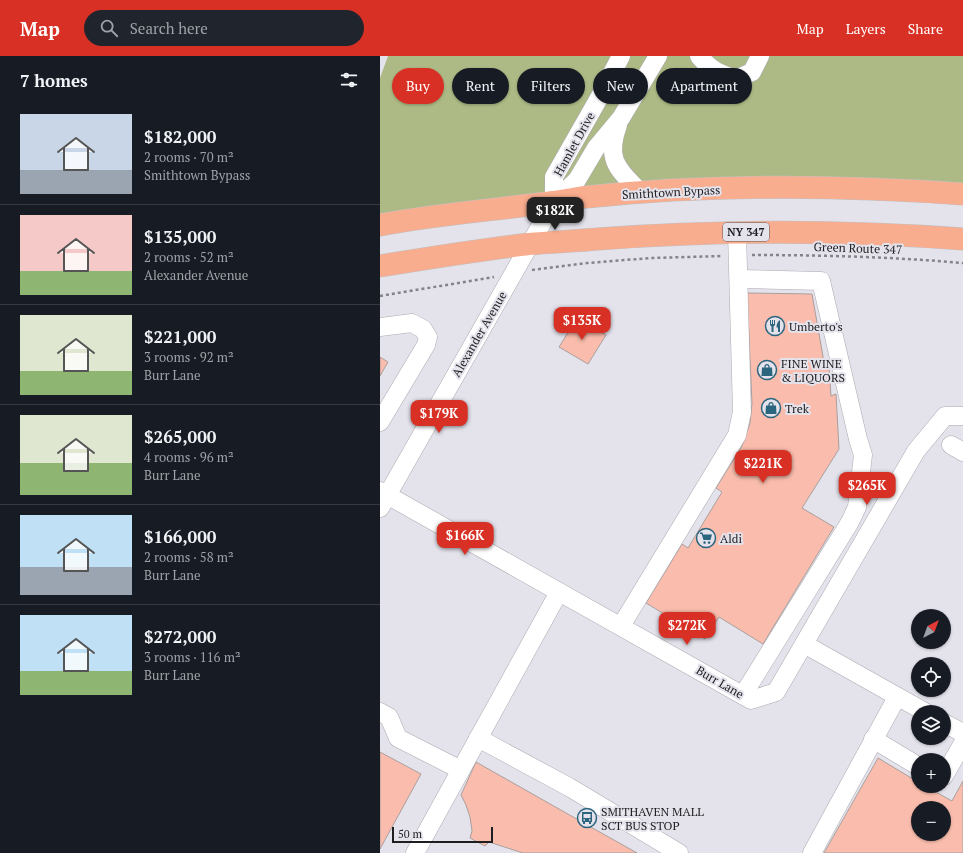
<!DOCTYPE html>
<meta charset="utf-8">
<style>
:root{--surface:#171b24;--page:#20242c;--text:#f1f3f6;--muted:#9ea1a6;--line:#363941;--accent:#d93025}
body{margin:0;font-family:"PT Serif",serif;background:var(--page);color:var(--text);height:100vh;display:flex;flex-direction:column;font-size:15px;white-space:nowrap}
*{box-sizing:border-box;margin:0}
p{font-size:13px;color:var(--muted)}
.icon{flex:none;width:22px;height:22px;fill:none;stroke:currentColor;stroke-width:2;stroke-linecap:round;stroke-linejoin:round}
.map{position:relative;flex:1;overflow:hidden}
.side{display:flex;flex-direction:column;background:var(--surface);width:380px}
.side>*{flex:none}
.top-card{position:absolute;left:12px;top:12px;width:380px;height:36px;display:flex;gap:8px}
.needle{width:26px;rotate:41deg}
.fabs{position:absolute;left:531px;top:553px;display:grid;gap:8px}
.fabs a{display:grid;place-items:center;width:40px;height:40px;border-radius:50%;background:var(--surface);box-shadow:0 1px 3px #0004;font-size:20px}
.scale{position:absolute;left:12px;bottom:10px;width:101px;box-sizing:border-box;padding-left:4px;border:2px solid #1e1d20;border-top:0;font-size:11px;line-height:14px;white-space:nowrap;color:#1e1d20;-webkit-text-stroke:3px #e4e2eb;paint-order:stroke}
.price{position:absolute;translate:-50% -34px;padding:0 9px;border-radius:8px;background:var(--accent);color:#fff;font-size:13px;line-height:26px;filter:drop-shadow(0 1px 2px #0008)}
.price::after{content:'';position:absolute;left:50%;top:24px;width:12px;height:9px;margin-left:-6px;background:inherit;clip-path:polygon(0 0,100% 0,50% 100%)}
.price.on{background:#222;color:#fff}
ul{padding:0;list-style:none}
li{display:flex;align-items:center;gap:12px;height:100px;padding:0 20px}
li+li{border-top:1px solid var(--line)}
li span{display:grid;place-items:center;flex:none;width:112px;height:80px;border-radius:0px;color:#555}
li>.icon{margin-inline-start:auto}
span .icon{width:48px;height:48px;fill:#fffc;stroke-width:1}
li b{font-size:17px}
h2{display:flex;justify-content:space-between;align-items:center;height:48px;padding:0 20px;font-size:17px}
.pill{padding:0 14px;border-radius:18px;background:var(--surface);box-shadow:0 1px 3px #0004;font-size:14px;line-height:36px}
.pill.on{background:var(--accent);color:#fff}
header{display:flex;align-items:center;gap:24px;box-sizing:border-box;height:56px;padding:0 20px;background:var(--accent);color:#fff}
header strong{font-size:19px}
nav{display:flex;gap:22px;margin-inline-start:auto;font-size:14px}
.search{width:280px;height:36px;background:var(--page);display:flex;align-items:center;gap:10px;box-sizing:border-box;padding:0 14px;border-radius:22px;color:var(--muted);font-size:15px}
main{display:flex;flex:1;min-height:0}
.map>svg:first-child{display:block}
.green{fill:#adba85}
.building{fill:#fabdad;stroke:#aa9f9d;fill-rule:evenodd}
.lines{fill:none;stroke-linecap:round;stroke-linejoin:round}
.minor-casing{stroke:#aca9b2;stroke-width:19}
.highway-casing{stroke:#c0c0c1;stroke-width:23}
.path{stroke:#848389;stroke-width:2.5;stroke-dasharray:3 3;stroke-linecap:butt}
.minor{stroke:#fff;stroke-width:18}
.highway{stroke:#f9ad8f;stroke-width:22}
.labels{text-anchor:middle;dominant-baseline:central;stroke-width:4;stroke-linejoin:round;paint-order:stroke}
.shield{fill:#e4e2eb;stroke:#59585d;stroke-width:1}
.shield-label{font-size:11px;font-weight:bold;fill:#1e1d20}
.street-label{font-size:12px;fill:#1e1d20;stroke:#e4e2eb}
.poi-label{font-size:12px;fill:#1e1d20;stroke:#e4e2eb;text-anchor:start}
</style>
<header>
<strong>Map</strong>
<div class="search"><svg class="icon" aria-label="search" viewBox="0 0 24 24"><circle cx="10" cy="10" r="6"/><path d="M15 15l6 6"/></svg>Search here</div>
<nav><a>Map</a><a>Layers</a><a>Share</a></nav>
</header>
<main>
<section class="side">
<h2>7 homes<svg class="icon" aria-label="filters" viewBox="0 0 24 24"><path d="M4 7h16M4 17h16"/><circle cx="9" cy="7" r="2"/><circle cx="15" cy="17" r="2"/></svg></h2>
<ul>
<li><span style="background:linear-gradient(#c9d6e8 70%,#9aa5b1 0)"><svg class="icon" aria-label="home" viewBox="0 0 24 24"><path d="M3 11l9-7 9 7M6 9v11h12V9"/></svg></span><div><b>$182,000</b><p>2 rooms · 70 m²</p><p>Smithtown Bypass</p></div></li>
<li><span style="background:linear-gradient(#f6c9c9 70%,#8fb573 0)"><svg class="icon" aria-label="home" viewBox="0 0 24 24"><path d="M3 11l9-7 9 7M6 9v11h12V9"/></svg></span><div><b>$135,000</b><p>2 rooms · 52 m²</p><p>Alexander Avenue</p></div></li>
<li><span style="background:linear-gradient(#dfe7d0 70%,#8fb573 0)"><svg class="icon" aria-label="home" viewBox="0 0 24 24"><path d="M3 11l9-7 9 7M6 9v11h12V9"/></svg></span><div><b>$221,000</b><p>3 rooms · 92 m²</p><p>Burr Lane</p></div></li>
<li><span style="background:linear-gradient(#dfe7d0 60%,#8fb573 0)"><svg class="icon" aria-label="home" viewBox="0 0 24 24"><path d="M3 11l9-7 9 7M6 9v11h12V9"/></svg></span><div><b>$265,000</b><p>4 rooms · 96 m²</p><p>Burr Lane</p></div></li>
<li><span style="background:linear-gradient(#bfe0f5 65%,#9aa5b1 0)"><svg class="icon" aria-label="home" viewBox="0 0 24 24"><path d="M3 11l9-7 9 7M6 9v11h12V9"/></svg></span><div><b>$166,000</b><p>2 rooms · 58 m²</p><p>Burr Lane</p></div></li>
<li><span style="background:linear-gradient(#bfe0f5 70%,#8fb573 0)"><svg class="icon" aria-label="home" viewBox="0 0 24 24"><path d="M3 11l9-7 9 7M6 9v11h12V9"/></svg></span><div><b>$272,000</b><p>3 rooms · 116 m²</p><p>Burr Lane</p></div></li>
</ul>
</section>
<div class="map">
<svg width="583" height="797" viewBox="0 0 583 797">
<rect width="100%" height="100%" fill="#e4e2eb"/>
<!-- green -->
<path class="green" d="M8,0H583V143L360,128L0,166V22Z"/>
<!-- building -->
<g class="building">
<path d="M367,237L432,238L445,312L449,311L451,340L456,338L459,393L422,452L454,471L383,588L339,561L325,583L266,547L302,488L308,492L342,436L336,432L362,390L370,367L372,347Z"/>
<path d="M197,262L226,279L208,308L179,291Z"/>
<path d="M0,301L8,306L0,320Z"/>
<path d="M0,696L41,718L0,793Z"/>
<path d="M498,702L538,726V730H545L572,745L583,725V797H444ZM538,752H564V778H538Z"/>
<path d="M96,706L209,770L257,797H143L109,786L105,790L90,782L92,775L90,761L86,749L81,739Z"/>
</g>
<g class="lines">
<defs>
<g id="minor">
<path d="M319,0C332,15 338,17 356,23L372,16L380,0"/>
<path d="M238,69C225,104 238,113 261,137"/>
<path d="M174,146V121L219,42L241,0"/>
<path d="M359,223L441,225L478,383L483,399L477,451L470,466L363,639"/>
<path d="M0,271L32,267L43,273L48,281L46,289L0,366"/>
<path d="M571,389L583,396"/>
<path d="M0,435L371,644L396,636L536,395L565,360H583"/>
<path d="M0,452L174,146L197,124L216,92L241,62L278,0"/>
<path d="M241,570L357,379L362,356L357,176"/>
<path d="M424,588L545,656"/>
<path d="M0,656L9,661L18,682L81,714"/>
<path d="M564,667L583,677"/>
<path d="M98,682L189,731L299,797"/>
<path d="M493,683L538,710"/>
<path d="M564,720L583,687"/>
<path d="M35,797L179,536"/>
<path d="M432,797L517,641"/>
</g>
<g id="highway">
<path d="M0,169C57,158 115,154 173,146C184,145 195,142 206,141C331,128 458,129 583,138"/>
<path d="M0,210C49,202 99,194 149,188C172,186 195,185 218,183C340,174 461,174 583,183"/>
</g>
</defs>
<!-- minor casing -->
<use href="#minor" class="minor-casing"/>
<!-- highway casing -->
<use href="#highway" class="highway-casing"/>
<!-- path -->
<g class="path">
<path d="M372,199C443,199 513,201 583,207"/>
<path d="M152,214L207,207L271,202L343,200"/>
<path d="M0,240L114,221"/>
</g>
<!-- minor -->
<use href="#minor" class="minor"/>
<!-- highway -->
<use href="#highway" class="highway"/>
</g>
<!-- icons -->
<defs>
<symbol id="restaurant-ring" viewBox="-11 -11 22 22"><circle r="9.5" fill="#e4e2eb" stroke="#2b657e" stroke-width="1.5"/><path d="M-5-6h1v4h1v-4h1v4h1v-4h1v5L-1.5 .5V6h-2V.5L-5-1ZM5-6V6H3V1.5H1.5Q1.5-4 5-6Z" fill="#2b657e"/></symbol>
<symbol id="shop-ring" viewBox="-11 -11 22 22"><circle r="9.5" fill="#e4e2eb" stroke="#2b657e" stroke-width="1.5"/><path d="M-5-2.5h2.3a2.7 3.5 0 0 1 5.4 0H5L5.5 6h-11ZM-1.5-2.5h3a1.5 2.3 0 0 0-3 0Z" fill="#2b657e"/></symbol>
<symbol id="supermarket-ring" viewBox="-11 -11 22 22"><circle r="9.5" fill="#e4e2eb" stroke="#2b657e" stroke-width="1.5"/><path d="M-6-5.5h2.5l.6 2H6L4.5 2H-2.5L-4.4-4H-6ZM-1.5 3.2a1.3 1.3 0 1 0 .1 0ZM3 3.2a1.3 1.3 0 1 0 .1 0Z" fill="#2b657e"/></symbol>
<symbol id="bus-ring" viewBox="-11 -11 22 22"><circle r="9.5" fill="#e4e2eb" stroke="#2b657e" stroke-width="1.5"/><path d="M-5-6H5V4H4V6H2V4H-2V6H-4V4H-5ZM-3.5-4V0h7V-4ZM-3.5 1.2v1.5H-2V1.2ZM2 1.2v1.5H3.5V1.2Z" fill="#2b657e"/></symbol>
</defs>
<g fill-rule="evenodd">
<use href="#restaurant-ring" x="384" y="259" width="22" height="22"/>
<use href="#shop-ring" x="376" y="303" width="22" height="22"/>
<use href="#shop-ring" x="380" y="341" width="22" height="22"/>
<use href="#supermarket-ring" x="315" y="471" width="22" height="22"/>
<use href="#bus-ring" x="196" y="751" width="22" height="22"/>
</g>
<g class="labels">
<!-- shield labels -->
<rect class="shield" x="343" y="167" width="46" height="18" rx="3"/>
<g class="shield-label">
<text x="366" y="176">NY 347</text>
</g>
<!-- street labels -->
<g class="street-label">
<text transform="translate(194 88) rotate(-61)">Hamlet Drive</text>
<text transform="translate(291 136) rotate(-3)">Smithtown Bypass</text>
<text transform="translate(478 192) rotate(2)">Green Route 347</text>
<text transform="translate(99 278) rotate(-60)">Alexander Avenue</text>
<text transform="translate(340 626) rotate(30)">Burr Lane</text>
</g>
<!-- poi labels -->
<g class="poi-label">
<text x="409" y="270">Umberto's</text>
<text x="401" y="307">FINE WINE<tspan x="401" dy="14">&amp; LIQUORS</tspan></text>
<text x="405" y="352">Trek</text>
<text x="340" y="482">Aldi</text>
<text x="221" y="755">SMITHAVEN MALL<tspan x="221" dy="14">SCT BUS STOP</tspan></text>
</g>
</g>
</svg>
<div class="fabs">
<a><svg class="needle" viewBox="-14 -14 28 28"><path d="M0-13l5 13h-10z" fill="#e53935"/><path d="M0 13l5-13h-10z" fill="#9ea1a6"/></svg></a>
<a><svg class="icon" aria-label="locate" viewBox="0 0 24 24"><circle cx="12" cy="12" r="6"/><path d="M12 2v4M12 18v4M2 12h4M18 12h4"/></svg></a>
<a><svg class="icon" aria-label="layers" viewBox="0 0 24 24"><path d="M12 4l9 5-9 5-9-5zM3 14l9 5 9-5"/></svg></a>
<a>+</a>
<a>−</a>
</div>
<div class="scale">50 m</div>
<b class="price on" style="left:175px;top:175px">$182K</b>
<b class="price" style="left:202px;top:285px">$135K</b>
<b class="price" style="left:59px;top:378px">$179K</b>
<b class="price" style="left:383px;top:428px">$221K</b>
<b class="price" style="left:487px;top:450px">$265K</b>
<b class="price" style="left:85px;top:500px">$166K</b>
<b class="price" style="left:307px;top:590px">$272K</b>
<div class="top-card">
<a class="pill on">Buy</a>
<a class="pill">Rent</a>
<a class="pill">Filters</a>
<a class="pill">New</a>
<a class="pill">Apartment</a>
</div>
</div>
</main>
